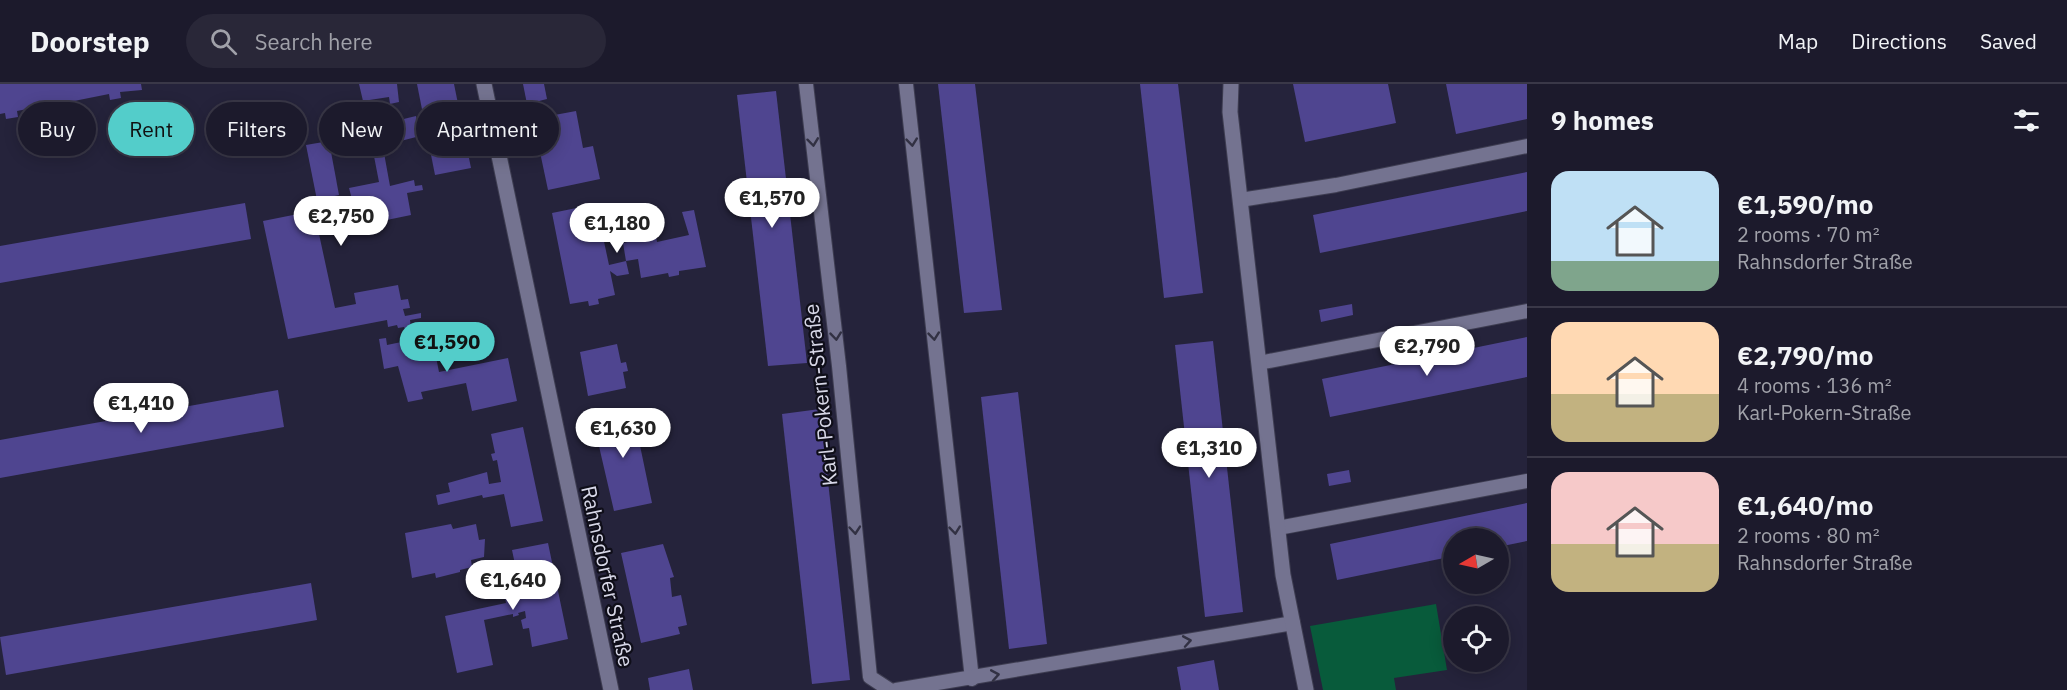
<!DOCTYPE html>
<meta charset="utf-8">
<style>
:root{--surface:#1c1a2c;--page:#292738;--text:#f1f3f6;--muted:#a0a1a9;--line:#3a3848;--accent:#53cdca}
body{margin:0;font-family:"IBM Plex Sans",sans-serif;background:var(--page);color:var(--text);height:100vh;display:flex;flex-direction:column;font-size:22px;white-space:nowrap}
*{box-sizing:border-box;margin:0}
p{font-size:20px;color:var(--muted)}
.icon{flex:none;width:33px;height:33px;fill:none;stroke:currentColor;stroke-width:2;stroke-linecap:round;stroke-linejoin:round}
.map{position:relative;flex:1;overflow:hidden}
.panel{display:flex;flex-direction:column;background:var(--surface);width:540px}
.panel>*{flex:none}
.top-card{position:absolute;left:18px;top:18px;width:570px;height:54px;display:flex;gap:12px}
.needle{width:39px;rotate:261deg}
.fabs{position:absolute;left:1443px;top:444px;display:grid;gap:12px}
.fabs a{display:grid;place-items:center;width:66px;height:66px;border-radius:50%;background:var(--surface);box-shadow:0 3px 15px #0003,0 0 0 2px var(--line);font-size:30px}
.price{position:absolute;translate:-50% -51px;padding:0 14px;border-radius:21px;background:#fff;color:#222;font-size:20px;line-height:39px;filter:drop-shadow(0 2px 3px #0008)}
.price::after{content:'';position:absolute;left:50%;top:36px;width:18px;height:14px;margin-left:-9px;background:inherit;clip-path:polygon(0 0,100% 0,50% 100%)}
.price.on{background:var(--accent);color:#111}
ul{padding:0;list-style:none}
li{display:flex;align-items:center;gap:18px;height:150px;padding:0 24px}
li+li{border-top:2px solid var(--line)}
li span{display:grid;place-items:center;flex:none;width:168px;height:120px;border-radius:18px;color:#555}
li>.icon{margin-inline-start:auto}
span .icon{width:72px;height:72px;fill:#fffc;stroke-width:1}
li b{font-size:26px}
h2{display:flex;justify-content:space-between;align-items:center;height:72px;padding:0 24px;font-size:26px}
.chip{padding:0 21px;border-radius:27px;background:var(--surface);box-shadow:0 3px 15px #0003,0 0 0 2px var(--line);font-size:21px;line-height:54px}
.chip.on{background:var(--accent);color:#111}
header{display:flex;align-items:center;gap:36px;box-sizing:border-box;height:84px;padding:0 30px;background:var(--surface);border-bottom:2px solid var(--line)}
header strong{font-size:28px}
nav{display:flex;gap:33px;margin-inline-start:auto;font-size:21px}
.search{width:420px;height:54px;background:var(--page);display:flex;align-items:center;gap:15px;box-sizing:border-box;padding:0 21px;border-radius:33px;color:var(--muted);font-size:22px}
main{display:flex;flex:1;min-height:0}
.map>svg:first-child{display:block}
.green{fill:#085b3b}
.building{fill:#4f4590}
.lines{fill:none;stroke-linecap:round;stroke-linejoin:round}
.service-casing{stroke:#3e3d51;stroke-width:16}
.minor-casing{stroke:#3e3d51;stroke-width:17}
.service{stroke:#747390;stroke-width:14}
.minor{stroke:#747390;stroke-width:15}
.oneway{stroke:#323143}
.labels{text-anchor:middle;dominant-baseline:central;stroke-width:4.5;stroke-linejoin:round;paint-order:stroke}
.street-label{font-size:21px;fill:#d7d7e7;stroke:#0f0e19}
</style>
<header>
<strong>Doorstep</strong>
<div class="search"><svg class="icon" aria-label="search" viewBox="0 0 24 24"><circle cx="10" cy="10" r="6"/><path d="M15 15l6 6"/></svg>Search here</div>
<nav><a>Map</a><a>Directions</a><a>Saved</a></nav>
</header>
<main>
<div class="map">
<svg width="1527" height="606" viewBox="0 0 1527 606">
<rect width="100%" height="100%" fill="#25233b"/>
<!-- green -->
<path class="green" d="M1436,520L1447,586L1394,594L1396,606H1323L1310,542Z"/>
<!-- building -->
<g class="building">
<path d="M0,0H141L142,6L120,8L121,14L110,16L109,10L74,17L75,22L53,26L52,20L17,27L18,33L6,35L5,29L0,30Z"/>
<path d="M359,0H397L399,18L390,20L389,13L363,17Z"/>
<path d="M417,0H454L471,84L435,91Z"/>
<path d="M523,0H544L547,15L527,20Z"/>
<path d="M938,0H975L1002,226L964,229Z"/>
<path d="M1140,0H1178L1203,209L1164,214Z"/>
<path d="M1293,0H1388L1396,39L1305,58Z"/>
<path d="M1446,0H1527V35L1456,50Z"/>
<path d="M776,7L807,279L768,282L737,11Z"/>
<path d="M381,22L383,40L416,32L420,52L393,59L394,68L384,69L390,102L414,96L415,102L422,101L423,106L407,109L411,131L319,150L335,224L356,220L354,209L398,201L401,216L408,215L410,224L403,225L405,232L421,229V234L410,236L411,244L405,245L404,243L398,244L397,241L388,243L387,236L288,255L263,137L353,119L349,104L379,98L365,26Z"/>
<path d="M576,27L583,64L593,62L600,95L548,106L533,35Z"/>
<path d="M329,57L339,111L317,116L306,61Z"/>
<path d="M1527,88V127L1320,169L1313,131Z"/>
<path d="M245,119L251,155L0,199V162Z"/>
<path d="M596,120L609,181L626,177L623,159L656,152L657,158L689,151L682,128L694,126L706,183L679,187V191L669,193L668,189L641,194L638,175L626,177L629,190L617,192L610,187L615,211L598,215L599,220L589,222L588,217L570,220L552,129Z"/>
<path d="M1352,220L1353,231L1321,238L1319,226Z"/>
<path d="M430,244L434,262L439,260L441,271L436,273L439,288L508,274L517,317L472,327L466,299L421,308L423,315L408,318L398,282L384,285L379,255L386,254L387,261L411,256L410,249Z"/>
<path d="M1527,253V293L1330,333L1322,295Z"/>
<path d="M1213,257L1243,528L1205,533L1175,261Z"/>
<path d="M617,260L621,279L626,278L628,287L623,288L626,304L588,312L580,268Z"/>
<path d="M278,306L284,343L0,394V356Z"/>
<path d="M1018,308L1047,560L1009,565L981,313Z"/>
<path d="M631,324L634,340L639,339L642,352H638L652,419L614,427L592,332Z"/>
<path d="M820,325L850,596L812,600L782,330Z"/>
<path d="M523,343L543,437L511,443L504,410L483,414L482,411L438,421L436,411L450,408L448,399L487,388L489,400L501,398L497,376L493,377L491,370L495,369L491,350Z"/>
<path d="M1349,386L1351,398L1329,402L1327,390Z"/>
<path d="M1527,419V457L1498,463V454H1454V472L1337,496L1330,460Z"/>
<path d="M451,440L453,445L476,440L479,456L485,455L484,473L471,476L472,483L460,486V488L436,494L435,489L412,494L405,449Z"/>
<path d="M548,459L568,555L532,563L529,544L523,545L521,536L526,534L525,527L518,529L519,531L513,533V530L484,536L493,581L457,589L445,532L506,519L503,504L515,501L513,496L518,495L512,466Z"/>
<path d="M663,460L674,493L670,494L672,513L681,511L687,541L678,543L680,550L641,559L621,469Z"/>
<path d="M311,499L317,536L6,591L0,553Z"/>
<path d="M1214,576L1219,606H1181L1177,583Z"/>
<path d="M689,585L693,606H650L648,594Z"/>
</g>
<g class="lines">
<defs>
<g id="service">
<path d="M806,0L839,282L870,593L890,606"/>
<path d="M906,0L972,595"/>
<path d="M1240,116L1336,101L1527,62"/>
<path d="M1259,279L1527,227"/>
<path d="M1278,444L1527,397"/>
<path d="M896,606L1293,539"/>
</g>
<g id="minor">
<path d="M484,0L611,606"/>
<path d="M1231,0L1230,28L1283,491L1306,606"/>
</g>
</defs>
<!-- service casing -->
<use href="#service" class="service-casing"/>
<!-- minor casing -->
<use href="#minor" class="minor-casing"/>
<!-- service -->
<use href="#service" class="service"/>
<!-- minor -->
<use href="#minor" class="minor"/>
</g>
<!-- one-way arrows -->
<defs><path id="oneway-chevron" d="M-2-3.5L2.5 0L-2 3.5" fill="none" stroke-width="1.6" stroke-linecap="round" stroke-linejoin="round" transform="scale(1.5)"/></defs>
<g class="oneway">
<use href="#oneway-chevron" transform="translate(813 58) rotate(83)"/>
<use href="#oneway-chevron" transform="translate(912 58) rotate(84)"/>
<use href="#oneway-chevron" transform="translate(836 252) rotate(84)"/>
<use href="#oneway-chevron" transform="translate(934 252) rotate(84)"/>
<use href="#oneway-chevron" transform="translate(855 446) rotate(85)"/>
<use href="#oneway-chevron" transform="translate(955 446) rotate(84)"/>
<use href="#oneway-chevron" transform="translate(1187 557) rotate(-10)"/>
<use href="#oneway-chevron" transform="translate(995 591) rotate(-10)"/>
</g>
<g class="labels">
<!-- street labels -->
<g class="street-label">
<text transform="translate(820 311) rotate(-96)">Karl-Pokern-Straße</text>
<text transform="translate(608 492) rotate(78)">Rahnsdorfer Straße</text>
</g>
</g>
</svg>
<div class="fabs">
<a><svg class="needle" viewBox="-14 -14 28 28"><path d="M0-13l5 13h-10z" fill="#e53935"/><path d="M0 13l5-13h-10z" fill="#a0a1a9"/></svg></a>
<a><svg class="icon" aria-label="locate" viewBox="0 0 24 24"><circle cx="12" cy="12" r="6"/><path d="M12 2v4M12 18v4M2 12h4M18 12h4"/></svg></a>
</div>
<b class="price" style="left:772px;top:145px">€1,570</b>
<b class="price" style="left:341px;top:163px">€2,750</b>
<b class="price" style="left:617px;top:170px">€1,180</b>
<b class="price on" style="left:447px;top:289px">€1,590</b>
<b class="price" style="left:1427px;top:293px">€2,790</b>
<b class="price" style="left:141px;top:350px">€1,410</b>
<b class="price" style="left:623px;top:375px">€1,630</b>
<b class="price" style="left:1209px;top:395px">€1,310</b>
<b class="price" style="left:513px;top:527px">€1,640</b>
<div class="top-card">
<a class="chip">Buy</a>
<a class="chip on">Rent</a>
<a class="chip">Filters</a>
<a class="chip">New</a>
<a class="chip">Apartment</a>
</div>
</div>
<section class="panel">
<h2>9 homes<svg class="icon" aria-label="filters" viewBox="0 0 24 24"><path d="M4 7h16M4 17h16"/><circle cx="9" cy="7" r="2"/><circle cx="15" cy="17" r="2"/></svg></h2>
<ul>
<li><span style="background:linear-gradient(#bfe0f5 75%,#7fa58c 0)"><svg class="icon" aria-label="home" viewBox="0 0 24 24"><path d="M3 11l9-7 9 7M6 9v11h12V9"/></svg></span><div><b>€1,590/mo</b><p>2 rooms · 70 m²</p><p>Rahnsdorfer Straße</p></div></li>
<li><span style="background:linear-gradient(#ffd9b3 60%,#c2b280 0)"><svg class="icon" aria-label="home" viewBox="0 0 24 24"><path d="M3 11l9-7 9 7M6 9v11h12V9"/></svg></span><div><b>€2,790/mo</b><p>4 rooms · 136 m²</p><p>Karl-Pokern-Straße</p></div></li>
<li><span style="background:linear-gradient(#f6c9c9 60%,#c2b280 0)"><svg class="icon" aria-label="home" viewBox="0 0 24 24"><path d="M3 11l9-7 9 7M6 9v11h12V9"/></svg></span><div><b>€1,640/mo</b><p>2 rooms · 80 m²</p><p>Rahnsdorfer Straße</p></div></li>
</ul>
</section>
</main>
